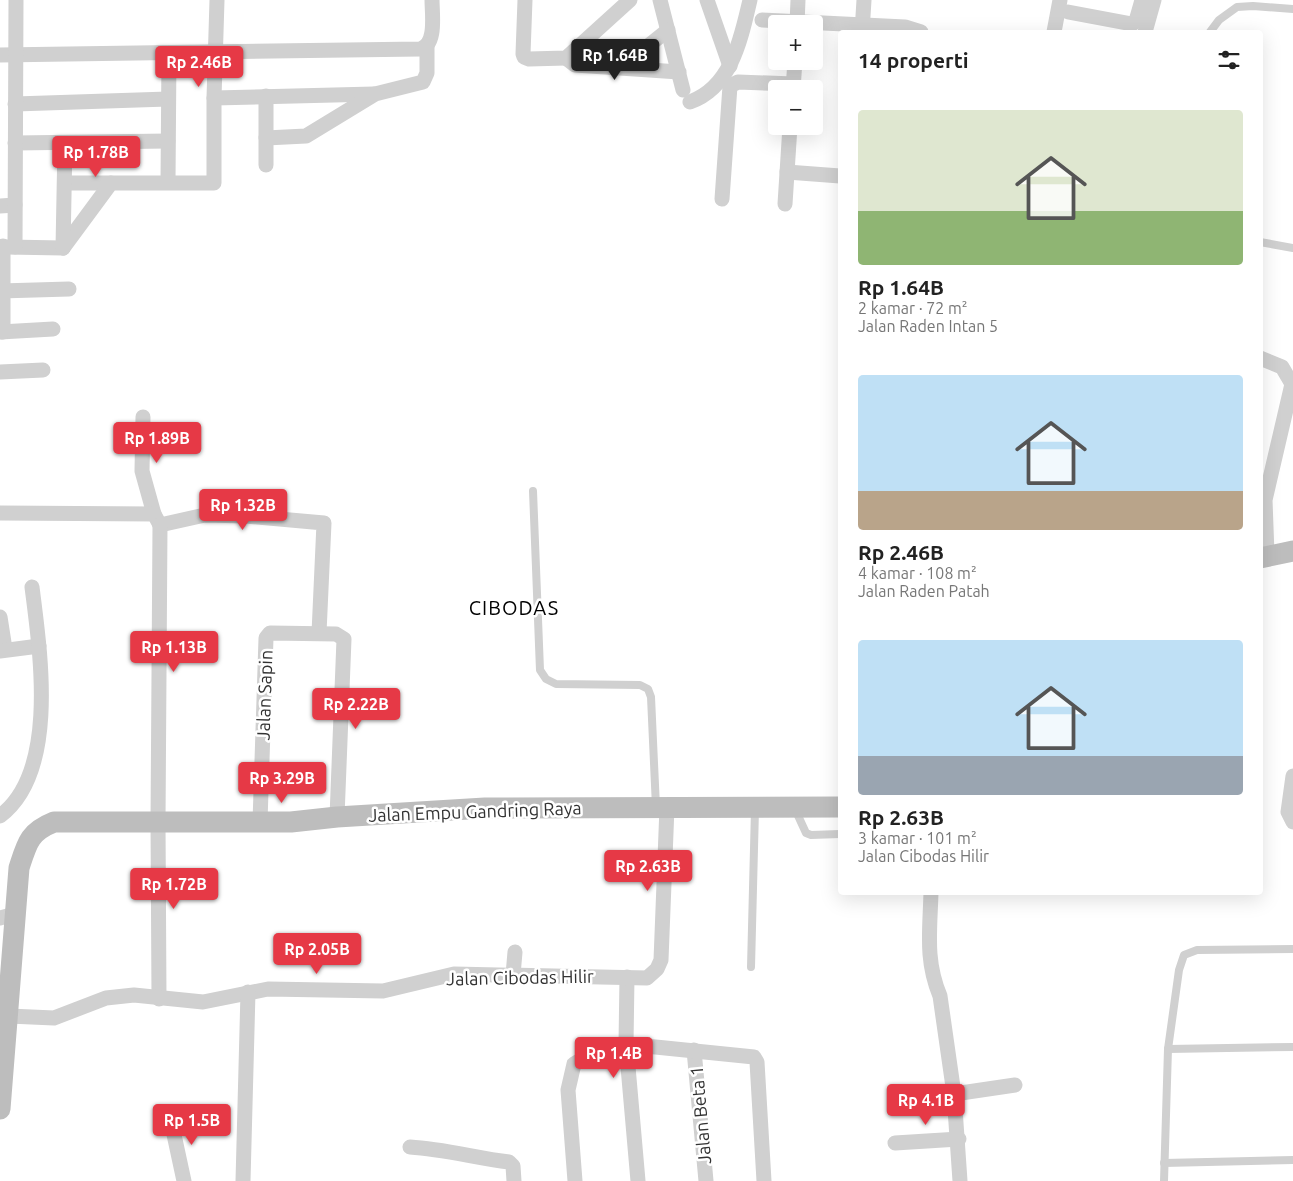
<!DOCTYPE html>
<html lang="id">
<meta charset="utf-8">
<style>
:root{--surface:#fff;--page:#f6f6f6;--text:#222;--muted:#767676;--accent:#e63946}
body{margin:0;font-family:Ubuntu,sans-serif;background:var(--page);color:var(--text);height:100vh;display:flex;flex-direction:column;font-size:19px;white-space:nowrap}
*{box-sizing:border-box;margin:0}
p{font-size:16px;color:var(--muted)}
.icon{flex:none;width:28px;height:28px;fill:none;stroke:currentColor;stroke-width:2;stroke-linecap:round;stroke-linejoin:round}
.map{position:relative;flex:1;overflow:hidden}
.details{position:absolute;left:838px;top:30px;width:425px;height:865px;display:flex;flex-direction:column;background:var(--surface);border-radius:5px;box-shadow:0 5px 20px #0002}
.details>*{flex:none}
.fabs{position:absolute;left:768px;top:15px;display:grid;gap:10px}
.fabs a{display:grid;place-items:center;width:55px;height:55px;border-radius:5px;background:var(--surface);box-shadow:0 5px 20px #0002;font-size:25px}
.price{position:absolute;translate:-50% -42px;padding:0 11px;border-radius:5px;background:var(--accent);color:#fff;font-size:16px;line-height:32px;filter:drop-shadow(0 1px 2px #0008)}
.price::after{content:'';position:absolute;left:50%;top:30px;width:15px;height:11px;margin-left:-8px;background:inherit;clip-path:polygon(0 0,100% 0,50% 100%)}
.price.active{background:#222;color:#fff}
ul{padding:0;list-style:none}
li{display:grid;align-content:center;gap:10px;height:265px;padding:0 20px}
li span{display:grid;place-items:center;height:155px;border-radius:5px;color:#555}
li>.icon{margin-inline-start:auto}
span .icon{width:90px;height:90px;fill:#fffc;stroke-width:1}
li b{font-size:21px}
h2{display:flex;justify-content:space-between;align-items:center;height:60px;padding:0 20px;font-size:21px}
.map>svg:first-child{display:block}
.lines{fill:none;stroke-linecap:round;stroke-linejoin:round}
.lane{stroke:#d0d0d0;stroke-width:8}
.street{stroke:#d0d0d0;stroke-width:15}
.secondary{stroke:#bdbdbd;stroke-width:21}
.labels{text-anchor:middle;dominant-baseline:central;stroke-width:5;stroke-linejoin:round;paint-order:stroke}
.street-label{font-size:18px;fill:#333;stroke:#fff}
.quarter-label{font-size:20px;letter-spacing:1px;fill:#000;stroke:#fff}
</style>
<div class="map">
<svg width="1293" height="1181" viewBox="0 0 1293 1181">
<rect width="100%" height="100%" fill="#fff"/>
<g class="lines">
<!-- lane -->
<g class="lane">
<path d="M1210,32L1219,20L1237,7L1253,6L1293,9"/>
<path d="M1260,242L1293,248"/>
<path d="M533,491L540,670L546,679L556,684L640,685L648,689L651,697L656,807"/>
<path d="M795,809L806,833L811,835L840,834"/>
<path d="M751,967L755,809"/>
<path d="M1168,1049L1293,1047"/>
<path d="M1164,1163L1293,1160"/>
<path d="M1164,1181L1168,1049L1179,970L1184,955L1197,950L1293,949"/>
</g>
<!-- street -->
<g class="street">
<path d="M525,0L523,54L524,57L529,59L566,58L630,0"/>
<path d="M660,0L683,90"/>
<path d="M707,0L730,66"/>
<path d="M1068,12L1132,24L1136,21L1142,0"/>
<path d="M762,20L905,27L921,32"/>
<path d="M797,24L798,0"/>
<path d="M862,32L864,0"/>
<path d="M1054,32L1060,0"/>
<path d="M1145,32L1154,0"/>
<path d="M0,55L420,49C437,45 432,14 432,0"/>
<path d="M566,58L575,65L679,72"/>
<path d="M623,66L668,30"/>
<path d="M793,89L795,61"/>
<path d="M214,98L374,94"/>
<path d="M690,102C732,87 741,38 750,0"/>
<path d="M15,104L168,99"/>
<path d="M266,138L306,136L375,94L423,82L427,73V45"/>
<path d="M15,143L168,141"/>
<path d="M266,165V96"/>
<path d="M787,172L840,176"/>
<path d="M168,182L169,53"/>
<path d="M66,183H111"/>
<path d="M722,199L730,86L738,82L793,84"/>
<path d="M785,204L790,126"/>
<path d="M0,206L15,205"/>
<path d="M7,247L63,248"/>
<path d="M15,247L16,0"/>
<path d="M63,248L111,183H214V98L217,0"/>
<path d="M63,248L65,143"/>
<path d="M0,291L69,289"/>
<path d="M0,332L53,329"/>
<path d="M3,332V246"/>
<path d="M1260,358L1282,367L1292,384L1265,500L1267,554"/>
<path d="M0,372L43,370"/>
<path d="M143,417L142,471L154,514"/>
<path d="M0,513L154,514L160,525"/>
<path d="M160,525L205,515L246,516L324,523L319,633"/>
<path d="M0,617L5,649"/>
<path d="M0,651L39,646"/>
<path d="M1293,776L1288,812L1293,822"/>
<path d="M0,816C59,772 40,651 32,587"/>
<path d="M260,822L266,638L270,633L336,634L344,639L337,817"/>
<path d="M931,892C930,931 925,960 940,996L954,1094L960,1181"/>
<path d="M0,918L15,914"/>
<path d="M513,975L515,952"/>
<path d="M627,977L626,1044L638,1181"/>
<path d="M159,999L158,822L160,525"/>
<path d="M9,1016L54,1018L106,998L134,995L203,1002L268,989L383,991L454,974L647,978L657,969L661,960L667,807"/>
<path d="M694,1050L706,1181"/>
<path d="M954,1094L1015,1085"/>
<path d="M170,1116L184,1181"/>
<path d="M895,1143L959,1139"/>
<path d="M410,1147C444,1149 476,1158 509,1162L513,1166L514,1181"/>
<path d="M243,1181L248,992"/>
<path d="M575,1181L568,1090L574,1064L601,1048L626,1044L754,1057L757,1062L764,1181"/>
</g>
<!-- secondary -->
<g class="secondary">
<path d="M1260,558L1293,551"/>
<path d="M0,1109L19,868C27,843 29,832 54,822H291L337,817L485,808L840,807"/>
</g>
</g>
<g class="labels">
<!-- street labels -->
<g class="street-label">
<text transform="translate(264 695) rotate(-88)">Jalan Sapin</text>
<text transform="translate(475 811) rotate(-2)">Jalan Empu Gandring Raya</text>
<text transform="translate(520 977) rotate(-1)">Jalan Cibodas Hilir</text>
<text transform="translate(700 1115) rotate(-95)">Jalan Beta 1</text>
</g>
<!-- quarter labels -->
<g class="quarter-label">
<text x="514" y="607">CIBODAS</text>
</g>
</g>
</svg>
<div class="fabs">
<a>+</a>
<a>−</a>
</div>
<b class="price active" style="left:615px;top:81px">Rp 1.64B</b>
<b class="price" style="left:199px;top:88px">Rp 2.46B</b>
<b class="price" style="left:96px;top:178px">Rp 1.78B</b>
<b class="price" style="left:157px;top:464px">Rp 1.89B</b>
<b class="price" style="left:243px;top:531px">Rp 1.32B</b>
<b class="price" style="left:174px;top:673px">Rp 1.13B</b>
<b class="price" style="left:356px;top:730px">Rp 2.22B</b>
<b class="price" style="left:282px;top:804px">Rp 3.29B</b>
<b class="price" style="left:648px;top:892px">Rp 2.63B</b>
<b class="price" style="left:174px;top:910px">Rp 1.72B</b>
<b class="price" style="left:317px;top:975px">Rp 2.05B</b>
<b class="price" style="left:614px;top:1079px">Rp 1.4B</b>
<b class="price" style="left:926px;top:1126px">Rp 4.1B</b>
<b class="price" style="left:192px;top:1146px">Rp 1.5B</b>
<section class="details">
<h2>14 properti<svg class="icon" aria-label="filters" viewBox="0 0 24 24"><path d="M4 7h16M4 17h16"/><circle cx="9" cy="7" r="2"/><circle cx="15" cy="17" r="2"/></svg></h2>
<ul>
<li><span style="background:linear-gradient(#dfe7d0 65%,#8fb573 0)"><svg class="icon" aria-label="home" viewBox="0 0 24 24"><path d="M3 11l9-7 9 7M6 9v11h12V9"/></svg></span><div><b>Rp 1.64B</b><p>2 kamar · 72 m²</p><p>Jalan Raden Intan 5</p></div></li>
<li><span style="background:linear-gradient(#bfe0f5 75%,#b9a48a 0)"><svg class="icon" aria-label="home" viewBox="0 0 24 24"><path d="M3 11l9-7 9 7M6 9v11h12V9"/></svg></span><div><b>Rp 2.46B</b><p>4 kamar · 108 m²</p><p>Jalan Raden Patah</p></div></li>
<li><span style="background:linear-gradient(#bfe0f5 75%,#9aa5b1 0)"><svg class="icon" aria-label="home" viewBox="0 0 24 24"><path d="M3 11l9-7 9 7M6 9v11h12V9"/></svg></span><div><b>Rp 2.63B</b><p>3 kamar · 101 m²</p><p>Jalan Cibodas Hilir</p></div></li>
</ul>
</section>
</div>
